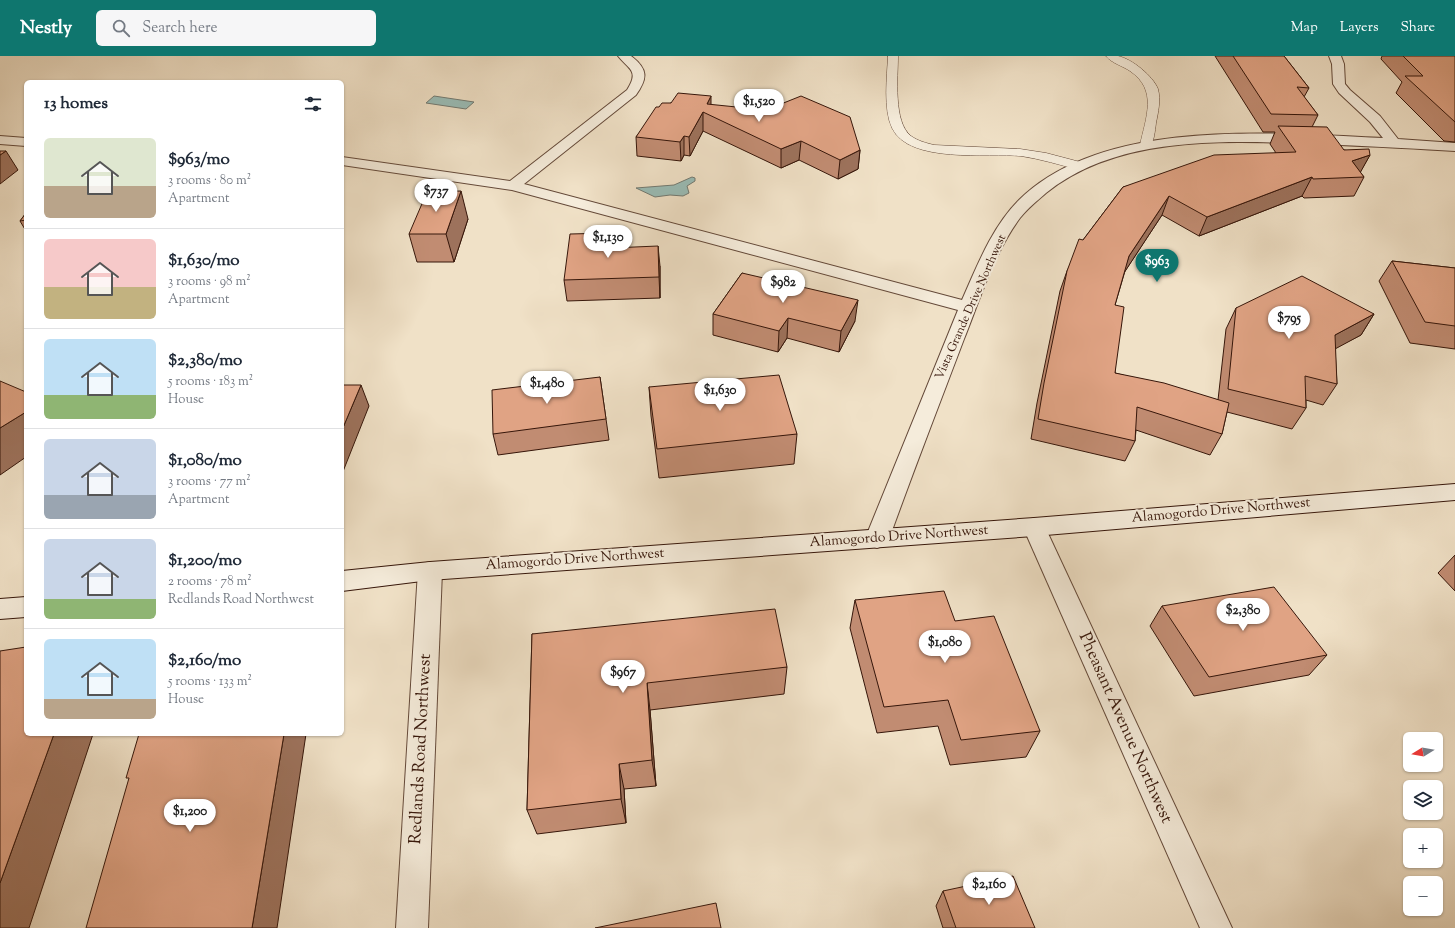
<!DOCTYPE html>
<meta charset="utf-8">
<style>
:root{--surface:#fff;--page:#f6f6f7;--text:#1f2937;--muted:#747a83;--line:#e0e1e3;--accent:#0f766e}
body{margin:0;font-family:"Sorts Mill Goudy",serif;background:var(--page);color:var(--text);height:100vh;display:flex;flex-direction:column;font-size:15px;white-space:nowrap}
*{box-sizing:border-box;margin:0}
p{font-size:13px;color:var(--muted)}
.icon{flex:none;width:22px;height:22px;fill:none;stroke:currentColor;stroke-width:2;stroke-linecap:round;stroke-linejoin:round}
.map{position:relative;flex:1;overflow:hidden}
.sheet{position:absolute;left:24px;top:24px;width:320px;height:656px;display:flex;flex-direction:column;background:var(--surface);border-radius:6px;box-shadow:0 1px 3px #0004}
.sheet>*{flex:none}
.needle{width:26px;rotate:259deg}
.controls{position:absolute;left:1403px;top:676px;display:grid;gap:8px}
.controls a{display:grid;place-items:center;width:40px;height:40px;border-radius:6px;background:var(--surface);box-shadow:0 1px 3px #0004;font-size:20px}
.price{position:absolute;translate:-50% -34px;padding:0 9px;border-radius:14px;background:#fff;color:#222;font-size:13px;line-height:26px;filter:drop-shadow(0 1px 2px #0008)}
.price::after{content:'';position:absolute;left:50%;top:24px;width:12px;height:9px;margin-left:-6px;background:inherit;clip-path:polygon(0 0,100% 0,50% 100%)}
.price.active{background:var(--accent);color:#fff}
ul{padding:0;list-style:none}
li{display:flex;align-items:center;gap:12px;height:100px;padding:0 20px}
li+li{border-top:1px solid var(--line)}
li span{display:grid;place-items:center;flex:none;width:112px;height:80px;border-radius:6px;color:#555}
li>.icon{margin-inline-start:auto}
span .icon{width:48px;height:48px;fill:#fffc;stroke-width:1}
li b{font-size:17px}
h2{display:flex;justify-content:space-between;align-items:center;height:48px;padding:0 20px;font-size:17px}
header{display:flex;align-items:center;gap:24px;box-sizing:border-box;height:56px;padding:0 20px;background:var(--accent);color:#fff}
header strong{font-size:19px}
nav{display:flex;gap:22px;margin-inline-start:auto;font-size:14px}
.search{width:280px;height:36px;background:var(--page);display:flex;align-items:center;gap:10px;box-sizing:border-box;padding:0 14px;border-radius:6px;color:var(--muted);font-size:15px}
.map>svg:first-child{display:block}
.water{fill:#9abdb7;stroke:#727a72}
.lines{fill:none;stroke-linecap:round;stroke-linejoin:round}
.lane-casing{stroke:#644939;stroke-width:1}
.street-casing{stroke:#644939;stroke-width:2}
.secondary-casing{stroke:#36160a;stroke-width:2}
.lane{fill:#f5ecdb;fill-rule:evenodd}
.street{fill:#f5ecdb;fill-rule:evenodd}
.secondary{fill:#f5ecdb;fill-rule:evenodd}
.wall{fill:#c18c72;stroke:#36160a}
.shaded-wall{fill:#9d725c;stroke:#36160a}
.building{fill:#e0a384;stroke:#36160a}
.labels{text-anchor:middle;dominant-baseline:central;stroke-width:4;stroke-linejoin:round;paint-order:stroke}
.far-street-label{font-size:12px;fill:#36160a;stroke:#f5ecdb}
.street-label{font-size:14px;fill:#36160a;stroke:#f5ecdb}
.near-street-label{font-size:17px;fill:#36160a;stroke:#f5ecdb}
</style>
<header>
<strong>Nestly</strong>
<div class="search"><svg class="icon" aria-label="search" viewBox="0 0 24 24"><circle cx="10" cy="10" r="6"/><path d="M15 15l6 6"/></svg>Search here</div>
<nav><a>Map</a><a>Layers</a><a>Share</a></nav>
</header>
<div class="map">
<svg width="1455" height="872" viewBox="0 0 1455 872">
<rect width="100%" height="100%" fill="#f0e1c7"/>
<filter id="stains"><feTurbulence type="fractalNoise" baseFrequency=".005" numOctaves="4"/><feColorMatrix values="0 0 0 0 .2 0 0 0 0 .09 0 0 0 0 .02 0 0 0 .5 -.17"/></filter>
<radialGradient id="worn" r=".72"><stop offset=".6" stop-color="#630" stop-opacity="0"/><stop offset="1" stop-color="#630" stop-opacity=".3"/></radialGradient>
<!-- water -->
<g class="water">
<path d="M434,40L474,46L466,53L426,47Z"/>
<path d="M692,121L695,122V125L687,130L689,137L683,140L670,139L655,141L636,132L674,129Z"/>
</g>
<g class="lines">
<defs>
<g id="lane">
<path d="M888,0H898C898,21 893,66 911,80C918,85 926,87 934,89L1020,93L1046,97L1084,107L1086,110L1084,113L1080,114C1060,109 1041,103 1021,100C988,97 909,108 892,72C883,53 887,21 888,0Z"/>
<path d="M1106,0C1110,0 1115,0 1118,0C1132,3 1153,20 1158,33C1161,44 1158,57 1156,67C1155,75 1154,85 1150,92H1142L1140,89C1146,61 1158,34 1130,15C1123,10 1111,7 1106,0Z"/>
</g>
<g id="street">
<path d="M618,0H631C648,13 648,22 636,39L524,128L962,244C977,210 992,171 1019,144C1103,61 1274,77 1383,82L1370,66L1339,37L1333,28L1332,8L1329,0H1341L1344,8L1345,28L1350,34L1380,60L1398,83L1455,87V95C1409,92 1364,90 1318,88C1229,85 1119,78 1046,137C1037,145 1028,152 1020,162C994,197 980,243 964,283C939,349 913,416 889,483L885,489L877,492L869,489L865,483L958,254L512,134L342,109V101L510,125L627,34C640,14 628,13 618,0Z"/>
<path d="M0,80L26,82V90L0,88Z"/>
<path d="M1034,462L1042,465L1045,471L1232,872H1200L1023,471L1026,465Z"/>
<path d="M430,506L438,508L442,515L428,872H396L418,515L422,508Z"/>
</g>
<g id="secondary">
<path d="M1455,428V444L1034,480L430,524L342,535V515L430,506L1034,462Z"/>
<path d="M26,541V561L0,563V543Z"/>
</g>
</defs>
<!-- lane casing -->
<use href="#lane" class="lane-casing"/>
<!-- street casing -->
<use href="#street" class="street-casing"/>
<!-- secondary casing -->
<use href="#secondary" class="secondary-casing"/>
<!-- lane -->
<use href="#lane" class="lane"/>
<!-- street -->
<use href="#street" class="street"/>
<!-- secondary -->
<use href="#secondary" class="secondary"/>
</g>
<!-- wall -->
<g class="wall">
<path d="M1215,0H1284L1309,32L1304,41L1318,59L1312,71L1344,94L1370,99L1360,116L1364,121L1354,140L1304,142L1302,140L1199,180L1162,159L1125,215L1115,249V317L1218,344L1226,273L1236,252L1374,258L1361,279L1335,292L1337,328L1323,349L1306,344V352L1292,373L1227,356L1222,378L1210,399L1136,374L1135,385L1125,405L1031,383L1037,347L1060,235L1067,215L1083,184L1123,131L1276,97L1270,88L1275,76H1263Z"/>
<path d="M1382,0H1455V86L1444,85L1396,37L1402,26L1381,3Z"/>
<path d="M671,47L860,94L858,113L838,123L799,104L781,112L703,75L690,100L684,99L681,105L637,100L636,81L659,51Z"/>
<path d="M26,157V175L20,165Z"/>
<path d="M468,163L454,206H417L409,178Z"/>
<path d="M613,192L660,210V242L567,245L564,224Z"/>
<path d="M1392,205L1455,212V293L1410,287L1379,225Z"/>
<path d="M742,217L855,265L839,296L787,282L778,296L713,279V258Z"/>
<path d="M600,321L609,384L498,399L493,378Z"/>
<path d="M649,331L797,378L794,408L659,422L651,360Z"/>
<path d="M1455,499V535L1438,517Z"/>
<path d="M855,544L955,565L1040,675L1026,701L950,709L938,670L877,677L850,572Z"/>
<path d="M1162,550L1327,599L1309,619L1194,640L1150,570Z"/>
<path d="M532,578L787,611L784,638L650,654L656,730L624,733L626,767L537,778L527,754Z"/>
<path d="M943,835L1035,872H943L936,850Z"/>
</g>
<!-- shaded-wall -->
<g class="shaded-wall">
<path d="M711,40V59L707,48Z"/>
<path d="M703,56V75L690,100L689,81Z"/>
<path d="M684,80V99L681,105L680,86Z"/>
<path d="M801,85L799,104L781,112V93Z"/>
<path d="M860,94L858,113L838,123L840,104Z"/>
<path d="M6,95L18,114L0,128V99Z"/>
<path d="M1370,99L1360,117L1352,105Z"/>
<path d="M1312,121L1302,140L1199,180L1207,161Z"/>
<path d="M461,135L468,163L454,206L446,178Z"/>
<path d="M1169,140L1162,159L1122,220L1129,200Z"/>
<path d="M611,177L613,197L611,192Z"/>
<path d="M658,190L660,210V242L659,221Z"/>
<path d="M858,244L855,265L839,296L841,275Z"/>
<path d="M1374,258L1361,279L1322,300L1335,279Z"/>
<path d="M788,262L787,282L778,296L779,275Z"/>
<path d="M361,329L369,350L342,418V374Z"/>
<path d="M26,356V401L0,419V372Z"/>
<path d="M647,627L650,654L656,730L652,704Z"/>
<path d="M54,678H93L29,872H0V827Z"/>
<path d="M284,678H306L277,872H252Z"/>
<path d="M619,708L624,733L626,767L621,743Z"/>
</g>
<!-- building -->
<g class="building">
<path d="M1233,0H1284L1309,32L1297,31L1318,59L1271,58Z"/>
<path d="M1403,0H1455V66L1405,20H1423Z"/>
<path d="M678,37L711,40L707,48L766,54L801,40L850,61L860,94L840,104L801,85L781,93L703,56L689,81L684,80L680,86L636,81L656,51H659L662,47H671Z"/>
<path d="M1278,70L1327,71L1344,94L1369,93L1370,99L1352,105L1364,121L1313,123L1312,121L1207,161L1169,140L1129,200L1115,249L1124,251L1115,317L1164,327L1229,347L1222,378L1137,351L1135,385L1038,363L1044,327L1067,215L1079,183L1083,184L1123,131L1214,99L1296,96Z"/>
<path d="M0,95H6L0,99Z"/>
<path d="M461,135L446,178H409L427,136Z"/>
<path d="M26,157V164L20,165Z"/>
<path d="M611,177V192L658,190L659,221L564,224L570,178Z"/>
<path d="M1392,205L1455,212V270L1425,266Z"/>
<path d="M742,217L858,244L841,275L788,262L779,275L713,258Z"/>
<path d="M1302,220L1374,258L1335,279L1337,328L1305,320L1306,352L1228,333L1236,252Z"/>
<path d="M779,319L797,378L657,393L649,331Z"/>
<path d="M600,321L606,363L493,378L492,334Z"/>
<path d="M0,325L26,336V356L0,372Z"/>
<path d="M342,329H361L342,374Z"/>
<path d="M1274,531L1327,599L1209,621L1162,550Z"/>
<path d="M944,535L955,565L994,560L1040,675L961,684L948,644L884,651L855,544Z"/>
<path d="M775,553L787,611L647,627L652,704L619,708L621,743L527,754L532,578Z"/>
<path d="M26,591V678H54L0,827V595Z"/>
<path d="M139,678H284L252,872H86L129,722H126Z"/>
<path d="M1013,820L1035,872H956L943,835Z"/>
<path d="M716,847L721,872H595Z"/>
</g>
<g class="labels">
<!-- far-street labels -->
<g class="far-street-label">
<text transform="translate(971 251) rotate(-66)">Vista Grande Drive Northwest</text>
</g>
<!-- street labels -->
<g class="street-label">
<text transform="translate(1221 455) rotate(-5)">Alamogordo Drive Northwest</text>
<text transform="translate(899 481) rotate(-4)">Alamogordo Drive Northwest</text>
<text transform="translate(575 504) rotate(-4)">Alamogordo Drive Northwest</text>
</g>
<!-- near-street labels -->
<g class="near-street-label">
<text transform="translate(1125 672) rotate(66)">Pheasant Avenue Northwest</text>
<text transform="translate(421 693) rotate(-87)">Redlands Road Northwest</text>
</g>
</g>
<rect width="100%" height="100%" filter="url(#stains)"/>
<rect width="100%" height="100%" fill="url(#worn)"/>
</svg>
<div class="controls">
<a><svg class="needle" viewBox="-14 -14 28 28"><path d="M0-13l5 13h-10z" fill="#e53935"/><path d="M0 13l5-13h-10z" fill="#747a83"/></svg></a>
<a><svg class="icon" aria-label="layers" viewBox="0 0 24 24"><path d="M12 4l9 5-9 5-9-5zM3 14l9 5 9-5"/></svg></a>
<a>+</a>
<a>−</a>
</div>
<b class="price" style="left:759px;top:67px">$1,520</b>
<b class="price" style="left:436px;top:157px">$737</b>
<b class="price" style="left:608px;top:203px">$1,130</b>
<b class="price active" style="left:1157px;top:227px">$963</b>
<b class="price" style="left:783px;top:248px">$982</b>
<b class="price" style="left:1289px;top:284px">$795</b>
<b class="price" style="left:547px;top:349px">$1,480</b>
<b class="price" style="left:720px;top:356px">$1,630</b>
<b class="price" style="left:1243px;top:576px">$2,380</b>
<b class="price" style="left:945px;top:608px">$1,080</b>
<b class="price" style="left:623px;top:638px">$967</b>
<b class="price" style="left:190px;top:777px">$1,200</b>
<b class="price" style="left:989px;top:850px">$2,160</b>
<section class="sheet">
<h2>13 homes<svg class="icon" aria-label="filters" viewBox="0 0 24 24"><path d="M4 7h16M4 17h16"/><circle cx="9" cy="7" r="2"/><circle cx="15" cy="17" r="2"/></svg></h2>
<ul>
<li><span style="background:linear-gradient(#dfe7d0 60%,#b9a48a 0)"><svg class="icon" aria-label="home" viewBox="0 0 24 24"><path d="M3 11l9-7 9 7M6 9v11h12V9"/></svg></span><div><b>$963/mo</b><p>3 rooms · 80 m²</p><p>Apartment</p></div></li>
<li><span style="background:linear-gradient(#f6c9c9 60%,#c2b280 0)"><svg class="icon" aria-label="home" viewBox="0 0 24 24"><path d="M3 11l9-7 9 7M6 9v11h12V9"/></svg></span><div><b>$1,630/mo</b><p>3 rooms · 98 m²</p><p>Apartment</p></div></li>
<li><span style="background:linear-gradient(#bfe0f5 70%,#8fb573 0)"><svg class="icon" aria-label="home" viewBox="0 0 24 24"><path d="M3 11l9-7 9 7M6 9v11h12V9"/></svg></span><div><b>$2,380/mo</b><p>5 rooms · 183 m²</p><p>House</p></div></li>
<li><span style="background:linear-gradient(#c9d6e8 70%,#9aa5b1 0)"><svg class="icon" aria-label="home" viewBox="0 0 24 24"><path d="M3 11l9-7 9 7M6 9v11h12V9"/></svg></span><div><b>$1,080/mo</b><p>3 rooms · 77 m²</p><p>Apartment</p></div></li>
<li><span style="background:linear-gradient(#c9d6e8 75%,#8fb573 0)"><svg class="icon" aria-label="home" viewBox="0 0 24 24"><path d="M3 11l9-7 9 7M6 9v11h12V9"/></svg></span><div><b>$1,200/mo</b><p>2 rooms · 78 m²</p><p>Redlands Road Northwest</p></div></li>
<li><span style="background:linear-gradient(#bfe0f5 75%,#b9a48a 0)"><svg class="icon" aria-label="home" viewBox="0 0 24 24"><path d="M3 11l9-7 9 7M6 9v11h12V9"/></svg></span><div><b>$2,160/mo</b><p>5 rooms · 133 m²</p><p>House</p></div></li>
</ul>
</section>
</div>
